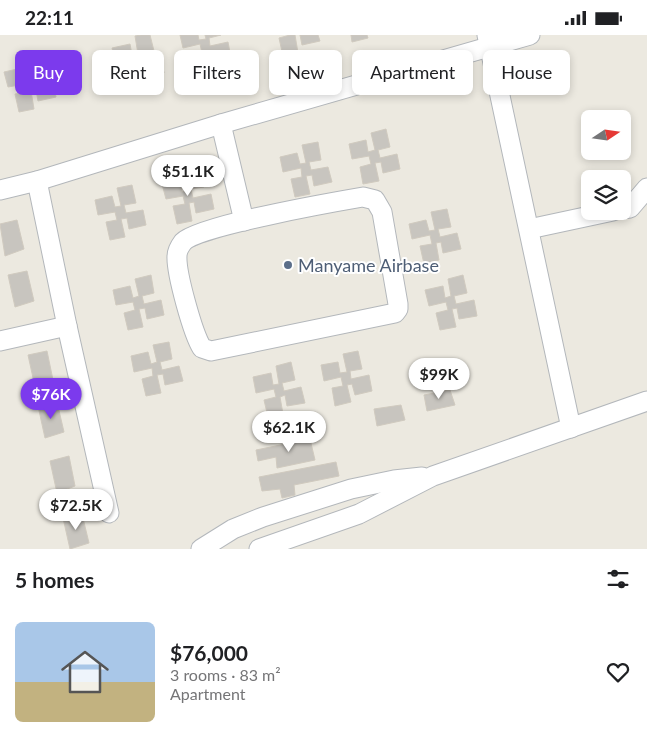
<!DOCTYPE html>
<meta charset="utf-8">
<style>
:root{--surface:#fff;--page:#f6f6f6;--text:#202124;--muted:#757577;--accent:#7c3aed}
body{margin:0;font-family:Lato,sans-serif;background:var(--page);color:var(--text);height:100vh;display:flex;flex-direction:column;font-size:19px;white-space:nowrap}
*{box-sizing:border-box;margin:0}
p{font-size:16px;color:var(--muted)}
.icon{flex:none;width:28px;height:28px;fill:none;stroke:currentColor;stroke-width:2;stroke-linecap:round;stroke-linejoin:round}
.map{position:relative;height:514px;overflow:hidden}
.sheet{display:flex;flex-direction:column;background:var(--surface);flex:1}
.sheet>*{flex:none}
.top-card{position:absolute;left:15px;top:15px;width:618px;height:45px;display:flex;gap:10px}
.needle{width:32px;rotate:77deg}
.controls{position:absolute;left:581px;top:75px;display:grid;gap:10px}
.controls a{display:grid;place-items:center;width:50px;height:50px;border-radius:8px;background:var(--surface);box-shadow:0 2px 8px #0003;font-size:25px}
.price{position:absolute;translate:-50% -42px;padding:0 11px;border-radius:18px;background:#fff;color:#222;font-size:16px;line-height:32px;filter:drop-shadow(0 1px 2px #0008)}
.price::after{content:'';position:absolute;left:50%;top:30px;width:15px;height:11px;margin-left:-8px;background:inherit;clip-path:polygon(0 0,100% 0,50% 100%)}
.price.selected{background:var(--accent);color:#fff}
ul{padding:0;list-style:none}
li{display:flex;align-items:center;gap:15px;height:125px;padding:0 15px}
li span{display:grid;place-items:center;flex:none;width:140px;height:100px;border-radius:8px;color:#555}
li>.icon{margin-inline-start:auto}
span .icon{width:60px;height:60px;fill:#fffc;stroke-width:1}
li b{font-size:21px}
h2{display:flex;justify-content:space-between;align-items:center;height:60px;padding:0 15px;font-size:21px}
.tag{padding:0 18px;border-radius:8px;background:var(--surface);box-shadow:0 2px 8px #0003;font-size:18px;line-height:45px}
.tag.selected{background:var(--accent);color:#fff}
.status{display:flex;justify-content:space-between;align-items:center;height:35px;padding:0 25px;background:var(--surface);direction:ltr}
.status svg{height:14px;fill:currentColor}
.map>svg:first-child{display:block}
.building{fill:#c8c5bf;stroke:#d0cabf}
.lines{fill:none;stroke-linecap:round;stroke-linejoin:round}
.minor-casing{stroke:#b3b7bb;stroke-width:21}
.minor{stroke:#fff;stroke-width:19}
.service-dot{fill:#5c6f8a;stroke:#fff;stroke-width:2}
.labels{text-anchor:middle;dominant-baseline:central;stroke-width:4;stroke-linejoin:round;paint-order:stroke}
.service-label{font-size:18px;fill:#4e5e75;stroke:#fff;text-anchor:start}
</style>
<div class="status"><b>22:11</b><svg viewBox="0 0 49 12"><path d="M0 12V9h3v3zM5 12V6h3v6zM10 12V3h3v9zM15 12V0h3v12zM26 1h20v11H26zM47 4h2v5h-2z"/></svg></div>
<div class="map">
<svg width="647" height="514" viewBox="0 0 647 514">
<rect width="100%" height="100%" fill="#ece9e0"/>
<!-- building -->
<g class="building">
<path d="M141,0H150L154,16L142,18L143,26L161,23L164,38L146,42L144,31L139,32L143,50L127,53L124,35L135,33L133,24L116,28L112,13L130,9L132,20L138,19L135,1Z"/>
<path d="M180,0H198L199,5L206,4L205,0H221L209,3L210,11L228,7L231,23L214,27L211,16L206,17L210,34L194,38L191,20L202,18L200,9L183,13Z"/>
<path d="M290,0H295L298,18L283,21L279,3Z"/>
<path d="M300,0H318L320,6L302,10Z"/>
<path d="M351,0H367L368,3L352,7Z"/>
<path d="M42,22L46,40L33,43L35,50L53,47L56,62L38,66L36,55L31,56L34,74L19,77L15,59L27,57L25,49L8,52L4,37L22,33L24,45L30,43L27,25Z"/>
<path d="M386,94L390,112L378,115L380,123L397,119L400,134L383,138L381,127L375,128L379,146L363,149L360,132L371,129L369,121L352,124L349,109L366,105L368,117L375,115L371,98Z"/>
<path d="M318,107L321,125L309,127L311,135L328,132L332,147L314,151L312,140L306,141L310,159L295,162L291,144L302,142L301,133L283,137L280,122L297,118L300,129L306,128L302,110Z"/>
<path d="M200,134L204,152L191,154L193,163L211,159L214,174L196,178L194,167L189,168L192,186L177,189L173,171L185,169L183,161L166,164L162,149L180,145L182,157L188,155L185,138Z"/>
<path d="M132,150L136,168L124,170L126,178L143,175L146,190L129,194L127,183L121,184L125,202L110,205L106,187L117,185L115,177L98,180L95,165L112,161L115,172L121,171L117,153Z"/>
<path d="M447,174L451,192L438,194L440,202L457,198L461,214L443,218L441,207L436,208L439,225L424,229L420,211L432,209L430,200L412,204L409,189L426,185L429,196L435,195L431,177Z"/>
<path d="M17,185L24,214L5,221L0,189Z"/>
<path d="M27,236L34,266L15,272L8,240Z"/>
<path d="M151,240L154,258L142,261L144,269L161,265L164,280L147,284L145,273L139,274L143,292L128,295L124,278L135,275L133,267L116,270L113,255L130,251L133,263L139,261L135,244Z"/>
<path d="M463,240L467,258L454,261L456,269L474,265L477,281L459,284L457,273L452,274L456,292L440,295L436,278L448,275L446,267L429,271L425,255L443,251L445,263L451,261L448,244Z"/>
<path d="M169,307L172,324L160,327L162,335L179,331L183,346L165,350L163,339L157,340L161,358L146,361L142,344L153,341L152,333L134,337L131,321L148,317L151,329L157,327L153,310Z"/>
<path d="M47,316L53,345L35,352L28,320Z"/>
<path d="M358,316L362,334L350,336L351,344L369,340L372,356L355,360L352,349L347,350L351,367L335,371L332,353L343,351L341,342L324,346L321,330L338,327L340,338L347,337L343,319Z"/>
<path d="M291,327L295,345L282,348L284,356L301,352L305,368L287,371L285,360L280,362L283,379L268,382L264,365L276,362L274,354L256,358L253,342L271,338L273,350L279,349L276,331Z"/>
<path d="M450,355L455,370L427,376L424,360Z"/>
<path d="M57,367L64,397L45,403L38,371Z"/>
<path d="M401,370L405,385L377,391L374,374Z"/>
<path d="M310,404L315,425L277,433L276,422L258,426L256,415Z"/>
<path d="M69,421L75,451L57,458L50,426Z"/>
<path d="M336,427L339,441L294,450L295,460L282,463L280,454L262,456L259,442Z"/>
<path d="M82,479L89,508L70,514L63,483Z"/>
</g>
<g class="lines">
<defs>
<g id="minor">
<path d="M487,0L571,393"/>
<path d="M221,89L244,186"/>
<path d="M37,146L67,291L109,478"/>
<path d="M0,155L37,146L221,89L530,0"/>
<path d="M363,162L375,165L382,177L398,269V274L395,278L211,316L202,313C193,299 176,238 177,221C177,217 180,211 183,207C198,191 334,167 363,162Z"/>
<path d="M622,174L630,173L647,153"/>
<path d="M529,194L613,176"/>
<path d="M0,306L67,291"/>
<path d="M201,514L233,494L263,482L351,454L394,445L422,442"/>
<path d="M259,514L359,479L433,441L647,366"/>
</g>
</defs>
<!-- minor casing -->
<use href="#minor" class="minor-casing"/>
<!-- minor -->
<use href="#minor" class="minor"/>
</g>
<!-- markers -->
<circle class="service-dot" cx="288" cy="230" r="5"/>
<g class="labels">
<!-- service labels -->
<g class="service-label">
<text x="298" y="230">Manyame Airbase</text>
</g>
</g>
</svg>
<div class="controls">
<a><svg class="needle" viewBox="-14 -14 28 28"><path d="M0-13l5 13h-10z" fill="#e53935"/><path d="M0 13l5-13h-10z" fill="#757577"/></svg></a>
<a><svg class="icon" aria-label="layers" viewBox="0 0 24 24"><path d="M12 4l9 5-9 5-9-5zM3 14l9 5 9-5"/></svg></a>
</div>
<b class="price" style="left:188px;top:162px">$51.1K</b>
<b class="price" style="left:439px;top:365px">$99K</b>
<b class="price selected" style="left:51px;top:385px">$76K</b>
<b class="price" style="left:289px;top:418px">$62.1K</b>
<b class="price" style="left:76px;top:496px">$72.5K</b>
<div class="top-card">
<a class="tag selected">Buy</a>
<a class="tag">Rent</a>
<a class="tag">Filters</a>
<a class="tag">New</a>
<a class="tag">Apartment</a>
<a class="tag">House</a>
</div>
</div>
<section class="sheet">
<h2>5 homes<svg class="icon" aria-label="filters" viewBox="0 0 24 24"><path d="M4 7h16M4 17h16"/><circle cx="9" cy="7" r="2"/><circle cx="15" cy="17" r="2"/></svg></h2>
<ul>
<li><span style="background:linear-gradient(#a9c7e8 60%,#c2b280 0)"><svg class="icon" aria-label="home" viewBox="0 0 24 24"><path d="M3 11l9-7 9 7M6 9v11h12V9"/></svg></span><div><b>$76,000</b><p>3 rooms · 83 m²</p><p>Apartment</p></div><svg class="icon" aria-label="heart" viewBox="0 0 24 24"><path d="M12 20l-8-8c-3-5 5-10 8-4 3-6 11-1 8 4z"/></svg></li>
</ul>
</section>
